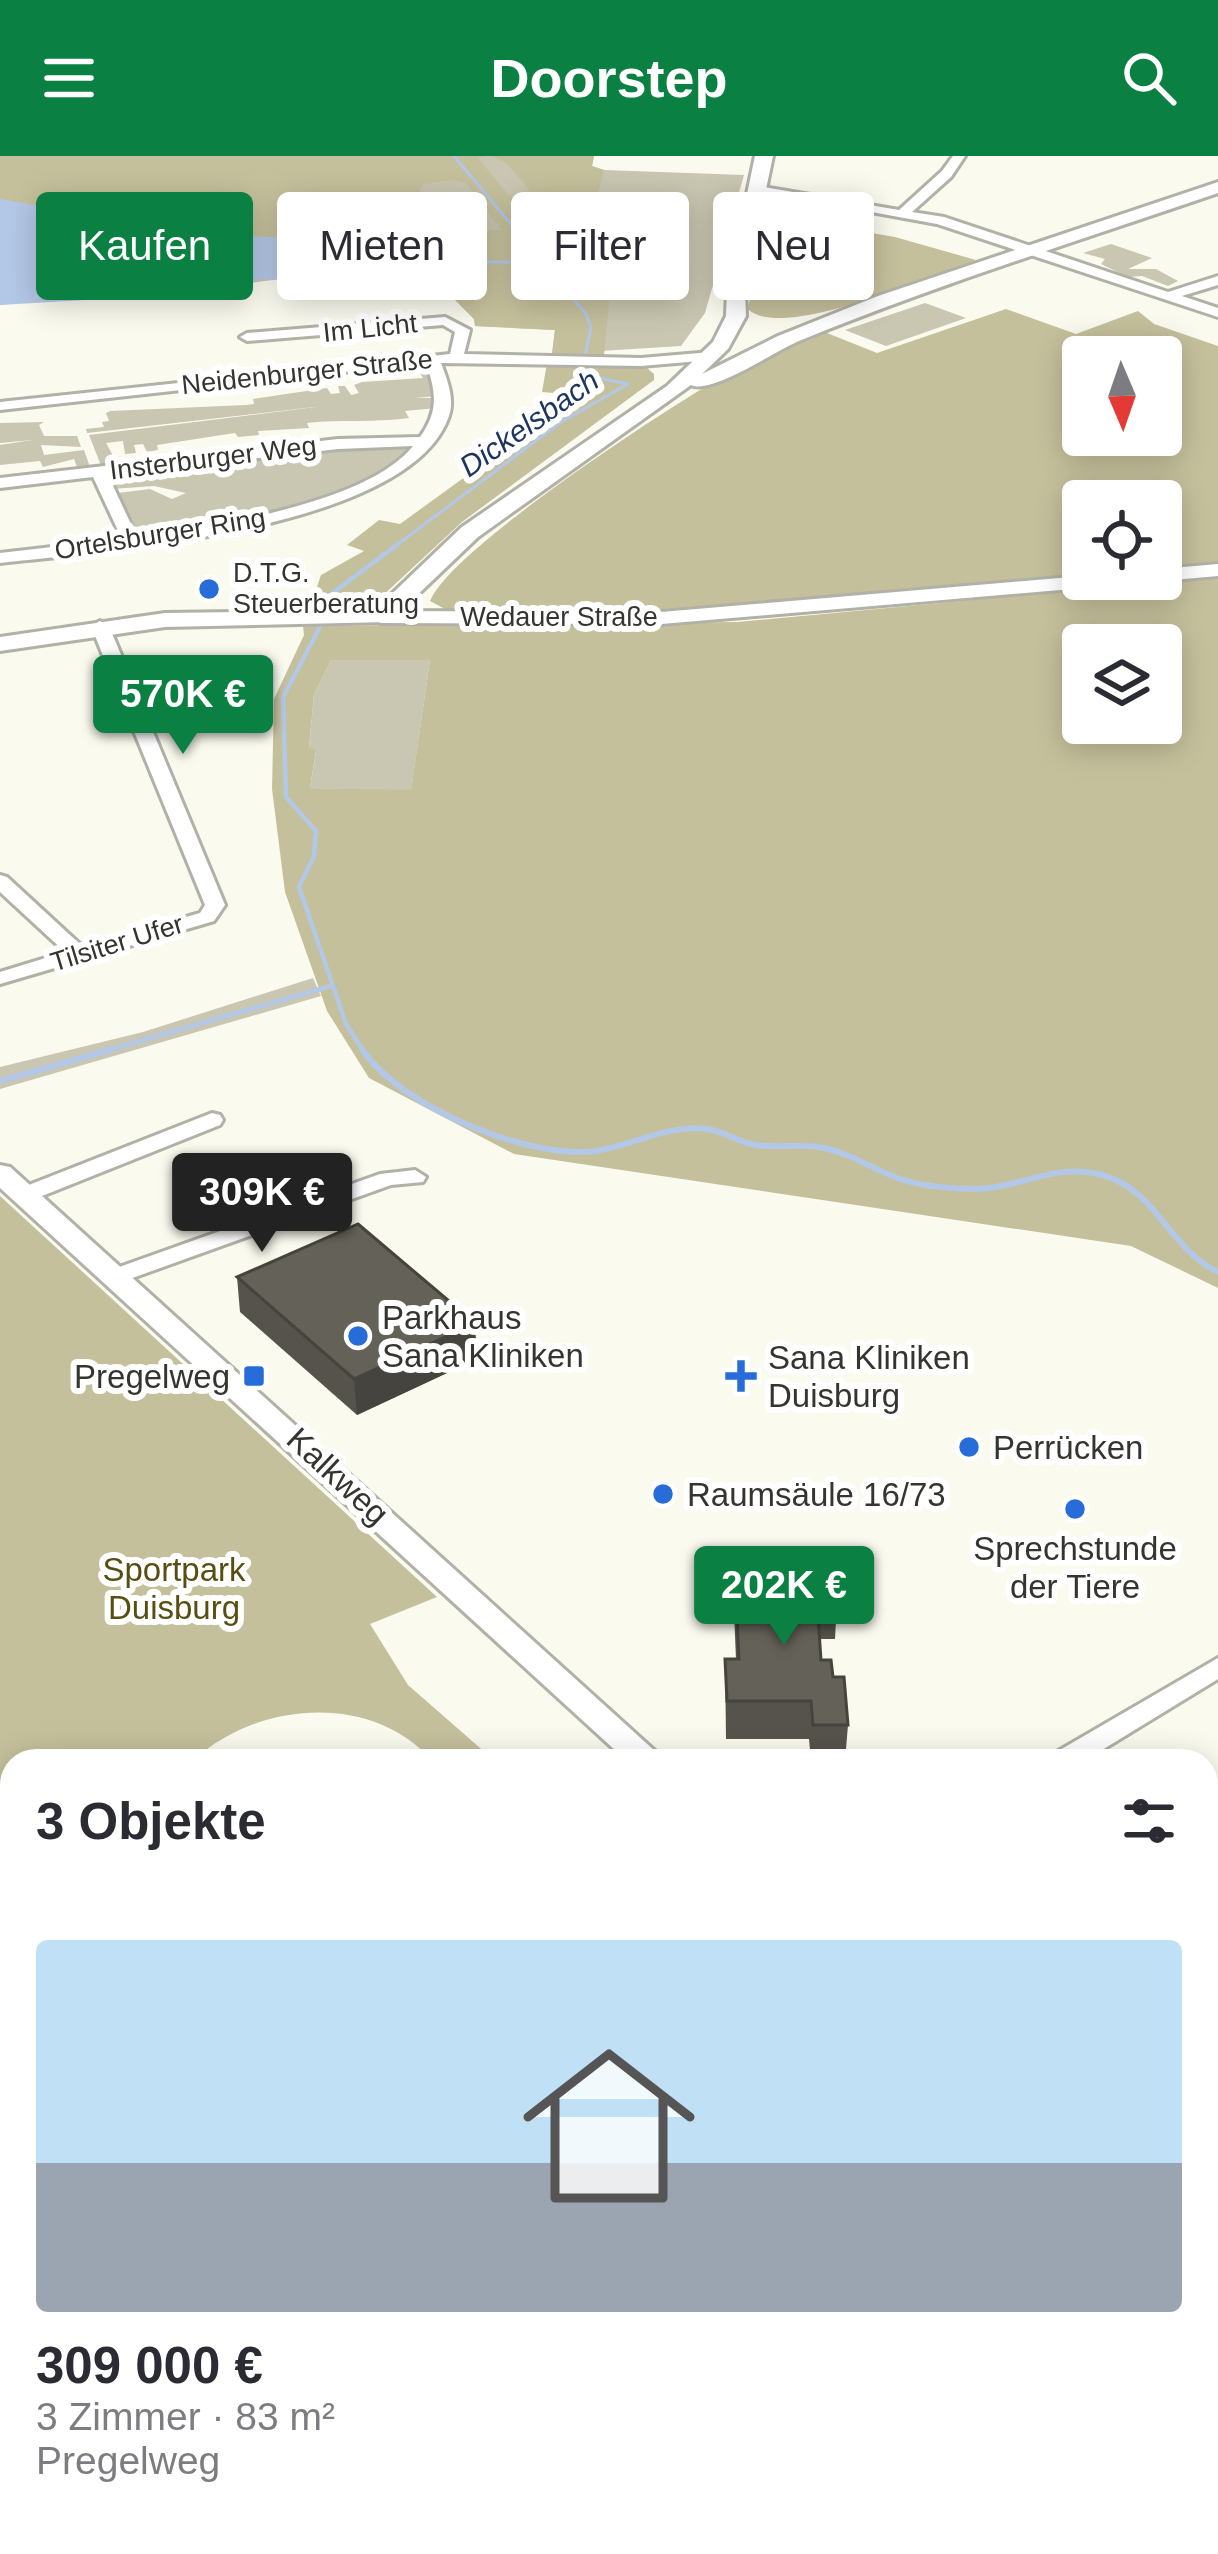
<!DOCTYPE html>
<html lang="de">
<meta charset="utf-8">
<style>
:root{--surface:#fff;--page:#f7f7f7;--text:#2b2b33;--muted:#7c7c81;--accent:#0b8043}
body{margin:0;font-family:Helvetica,sans-serif;background:var(--page);color:var(--text);height:100vh;display:flex;flex-direction:column;font-size:45px;white-space:nowrap}
*{box-sizing:border-box;margin:0}
p{font-size:39px;color:var(--muted)}
.icon{flex:none;width:66px;height:66px;fill:none;stroke:currentColor;stroke-width:2;stroke-linecap:round;stroke-linejoin:round}
.map{position:relative;flex:1;overflow:hidden}
.side{position:absolute;left:0px;top:1593px;width:1218px;height:807px;display:flex;flex-direction:column;background:var(--surface);border-radius:36px 36px 0 0;box-shadow:0 6px 30px #0003}
.side>*{flex:none}
.guide{position:absolute;left:36px;top:36px;width:1146px;height:108px;display:flex;gap:24px}
.needle{width:78px;rotate:178deg}
.tools{position:absolute;left:1062px;top:180px;display:grid;gap:24px}
.tools a{display:grid;place-items:center;width:120px;height:120px;border-radius:12px;background:var(--surface);box-shadow:0 6px 30px #0003;font-size:60px}
.price{position:absolute;translate:-50% -102px;padding:0 27px;border-radius:12px;background:var(--accent);color:#fff;font-size:39px;line-height:78px;filter:drop-shadow(0 3px 6px #0008)}
.price::after{content:'';position:absolute;left:50%;top:72px;width:36px;height:27px;margin-left:-18px;background:inherit;clip-path:polygon(0 0,100% 0,50% 100%)}
.price.selected{background:#222;color:#fff}
ul{padding:0;list-style:none}
li{display:grid;align-content:center;gap:24px;height:636px;padding:0 36px}
li span{display:grid;place-items:center;height:372px;border-radius:12px;color:#555}
li>.icon{margin-inline-start:auto}
span .icon{width:216px;height:216px;fill:#fffc;stroke-width:1}
li b{font-size:51px}
h2{display:flex;justify-content:space-between;align-items:center;height:144px;padding:0 36px;font-size:51px}
.tag{padding:0 42px;border-radius:12px;background:var(--surface);box-shadow:0 6px 30px #0003;font-size:42px;line-height:108px}
.tag.selected{background:var(--accent);color:#fff}
header{display:flex;justify-content:space-between;align-items:center;height:156px;padding:0 36px;background:var(--accent);color:#fff;font-size:54px;font-weight:700}
.map>svg:first-child{display:block}
.green{fill:#c9c6b1}
.forest{fill:#c5c09c;fill-rule:evenodd}
.water{fill:#b3c7e6}
.lines{fill:none;stroke-linecap:round;stroke-linejoin:round}
.stream-far2{stroke:#b3c7e6;stroke-width:3}
.stream-far1{stroke:#b3c7e6;stroke-width:4.5}
.stream{stroke:#b3c7e6;stroke-width:6}
.minor-casing{stroke:#b2b1a7;stroke-width:6}
.tertiary-casing{stroke:#b2b1a7;stroke-width:6}
.secondary-casing{stroke:#b2b1a7;stroke-width:6}
.minor{fill:#fff;fill-rule:evenodd}
.tertiary{fill:#fff;fill-rule:evenodd}
.secondary{fill:#fff;fill-rule:evenodd}
.wall{fill:#55534c}
.shaded-wall{fill:#45443e}
.building{fill:#636158;stroke:#45443e;stroke-width:3}
.poi-dot{fill:#276cd8;stroke:#fff;stroke-width:4.5}
.labels{text-anchor:middle;dominant-baseline:central;stroke-width:12;stroke-linejoin:round;paint-order:stroke}
.far-street-label{font-size:27px;fill:#353530;stroke:#fff}
.far-poi-label{font-size:27px;fill:#353530;stroke:#fff;text-anchor:start}
.far-water-label{font-size:30px;font-style:italic;fill:#1c355e;stroke:#fff}
.poi-label{font-size:33px;fill:#353530;stroke:#fff;text-anchor:start}
.street-label{font-size:33px;fill:#353530;stroke:#fff}
.park-label{font-size:33px;fill:#574f12;stroke:#fff}
</style>
<header><svg class="icon" aria-label="menu" viewBox="0 0 24 24"><path d="M4 6h16M4 12h16M4 18h16"/></svg>Doorstep<svg class="icon" aria-label="search" viewBox="0 0 24 24"><circle cx="10" cy="10" r="6"/><path d="M15 15l6 6"/></svg></header>
<div class="map">
<svg width="1218" height="2398" viewBox="0 0 1218 2398">
<rect width="100%" height="100%" fill="#fbfaef"/>
<!-- green -->
<g class="green">
<path d="M0,0H594L592,10L604,14L744,19L705,157L681,190L552,198L555,174L475,170L474,163L446,134L331,139L326,125C273,116 221,136 169,139C112,143 56,140 0,149Z"/>
<path d="M1111,88L1152,102L1128,113H1156L1178,125L1168,130L1142,120L1128,121L1101,108L1105,103L1083,97Z"/>
<path d="M925,147L966,162L886,190L845,174Z"/>
<path d="M403,208H427L437,240L415,242H438L437,252L405,255L409,262C374,267 340,263 307,267L309,272L258,275L259,279L238,281L235,277L157,289L158,294L147,296L143,288L134,289L136,297L125,298L123,285L106,287L116,305L139,301L142,308L102,312L89,279L324,250L87,277L86,273L104,271L102,266L109,265L106,257L110,255L246,249L254,248L253,243L327,232L331,238L340,237L338,230H345L351,239L359,237L354,229L362,226L423,222L416,211Z"/>
<path d="M44,266L39,269L44,280H77L81,291L41,289L44,299L84,294L90,311L57,317L77,311L74,303L43,311L40,305L0,309V289L32,284L0,287V267Z"/>
<path d="M412,288C383,340 198,381 138,379L118,337L150,333L172,343L186,337L154,330L112,333L107,320L299,295Z"/>
<path d="M331,504H430L411,635L310,632L316,596L309,591L314,539Z"/>
<path d="M313,822L321,840L0,933V911L143,876Z"/>
</g>
<!-- forest -->
<g class="forest">
<path d="M0,0H484L478,2L509,40L530,34L507,8L492,0H594L592,10L604,14L597,41L610,56L625,92L611,125L604,199L552,198L555,174L475,170L474,163L445,134L331,139L326,125L378,114L370,86L164,76L90,65L72,56L0,43ZM453,24L466,27L501,74L432,77L430,51L419,33L423,28Z"/>
<path d="M767,59L895,81L976,104C933,119 781,186 748,153Z"/>
<path d="M1006,153L1076,178L1138,155L1154,168L1218,190V406L1161,412V345H1083V420L733,453H445L430,445C451,394 650,264 705,231C742,209 782,192 822,175L877,197ZM1083,201H1161V279H1083Z"/>
<path d="M547,207L647,212L654,218V224L462,366L378,444L310,451L321,419L364,395L347,389L379,364L400,368L542,265L554,237L542,236Z"/>
<path d="M1218,421V1132L1131,1090L514,998L369,922L327,855L285,736L272,633L274,543L304,479L303,470L738,466ZM1161,489V567H1083V489ZM331,504H430L411,634L310,632L316,595L309,591L314,539Z"/>
<path d="M0,1040L437,1441L370,1468L408,1529L495,1605H432C373,1536 256,1545 193,1605H12V2388H1206V2157L1218,2168V2398H0Z"/>
</g>
<!-- water -->
<path class="water" d="M0,43L72,56L90,65L164,76L370,86L382,97L383,110L326,125L262,123L241,131L171,139L0,149Z"/>
<g class="lines">
<!-- stream-far2 -->
<g class="stream-far2">
<path d="M378,114L406,120L479,106H545"/>
<path d="M394,391L561,266L628,228L581,218L591,172L586,158L454,0"/>
</g>
<!-- stream-far1 -->
<g class="stream-far1">
<path d="M322,451L334,436L398,388"/>
<path d="M320,471L283,541L286,641L316,675L314,700L299,731L346,868L364,896"/>
<path d="M102,896L331,830"/>
</g>
<!-- stream -->
<g class="stream">
<path d="M362,893C399,950 528,1004 596,995C634,989 672,966 712,974C727,977 740,987 755,989C776,992 798,988 819,991C848,996 869,1011 895,1021C916,1030 953,1033 976,1033C1021,1032 1056,1006 1102,1019C1156,1033 1170,1094 1218,1116"/>
<path d="M0,925L113,893"/>
</g>
<defs>
<g id="minor">
<path d="M953,0H965L951,21L912,56L944,61L1168,136L1218,120V129L1182,140L1218,152V161L937,68L751,34L757,30L899,54L942,15Z"/>
<path d="M445,161L470,174L464,198L641,202L711,196L718,200L711,204L641,210L441,207C447,223 455,243 449,260C410,374 105,395 0,407V397L122,383L93,321L0,332V322L338,283L420,281C439,255 436,236 426,207L0,254V246L450,198L455,176L443,169L247,185L240,181L247,177ZM413,290C367,348 209,371 137,381L108,319L338,293Z"/>
<path d="M100,465L109,470L225,749L214,765L0,828V816L65,796L0,736V719L7,721L83,791L200,757L205,749L91,470Z"/>
<path d="M212,957L220,959L223,964L220,969L32,1044H16L13,1039L16,1034Z"/>
<path d="M415,1014L426,1021L423,1026L391,1029L124,1125H108L104,1120L108,1115L380,1018Z"/>
<path d="M1218,1502V1523L1084,1605H1049L1053,1598Z"/>
<path d="M1218,2010V2041L1206,2045V2014Z"/>
</g>
<g id="tertiary">
<path d="M1218,408V420L1161,425L1153,423H1161V413Z"/>
<path d="M1083,420L1129,423L1119,429L661,468L381,467L370,461L381,455L661,456Z"/>
<path d="M0,1009L10,1011L666,1605H627L0,1032Z"/>
<path d="M1206,2106L1218,2110V2152L1206,2148Z"/>
</g>
<path id="secondary" d="M755,0H773L745,133L746,160L728,193L702,218L778,180L878,140L1218,26V37C1078,85 936,129 799,185C775,195 711,239 691,229L478,381L389,466L165,471L0,495V481L165,457L375,454L462,371L667,230L713,186L726,160L727,133Z"/>
</defs>
<!-- minor casing -->
<use href="#minor" class="minor-casing"/>
<!-- tertiary casing -->
<use href="#tertiary" class="tertiary-casing"/>
<!-- secondary casing -->
<use href="#secondary" class="secondary-casing"/>
<!-- minor -->
<use href="#minor" class="minor"/>
<!-- tertiary -->
<use href="#tertiary" class="tertiary"/>
<!-- secondary -->
<use href="#secondary" class="secondary"/>
</g>
<!-- wall -->
<g class="wall">
<path d="M237,1121L477,1203L357,1259L240,1156Z"/>
<path d="M735,1419L767,1425L837,1446L835,1483H819L821,1504L833,1521L848,1569L845,1605H811L809,1583H726L725,1503H736L734,1456Z"/>
</g>
<!-- shaded-wall -->
<path class="shaded-wall" d="M475,1167L477,1203L357,1259L354,1223Z"/>
<!-- building -->
<g class="building">
<path d="M358,1068L475,1167L354,1223L237,1121Z"/>
<path d="M735,1419H766L767,1425H836L837,1446H817L821,1504H831L833,1521H844L848,1569H813L811,1545H727L725,1503H739Z"/>
</g>
<!-- markers -->
<g class="poi-dot">
<circle cx="209" cy="433" r="12"/>
<circle cx="358" cy="1180" r="12"/>
<rect x="242" y="1208" width="24" height="24" rx="6"/>
<path d="M735 1202h12v12h12v12h-12v12h-12v-12h-12v-12h12z"/>
<circle cx="969" cy="1291" r="12"/>
<circle cx="663" cy="1338" r="12"/>
<circle cx="1075" cy="1353" r="12"/>
</g>
<g class="labels">
<!-- far-street labels -->
<g class="far-street-label">
<text transform="translate(370 172) rotate(-6)">Im Licht</text>
<text transform="translate(307 216) rotate(-6)">Neidenburger Straße</text>
<text transform="translate(213 302) rotate(-7)">Insterburger Weg</text>
<text transform="translate(160 378) rotate(-9)">Ortelsburger Ring</text>
<text x="559" y="461">Wedauer Straße</text>
<text transform="translate(117 787) rotate(-17)">Tilsiter Ufer</text>
</g>
<!-- far-poi labels -->
<g class="far-poi-label">
<text x="233" y="417">D.T.G.<tspan x="233" dy="31">Steuerberatung</tspan></text>
</g>
<!-- far-water labels -->
<g class="far-water-label">
<text transform="translate(529 267) rotate(-35)">Dickelsbach</text>
</g>
<!-- poi labels -->
<g class="poi-label">
<text x="382" y="1161">Parkhaus<tspan x="382" dy="38">Sana Kliniken</tspan></text>
<text x="768" y="1201">Sana Kliniken<tspan x="768" dy="38">Duisburg</tspan></text>
<text x="230" y="1220" text-anchor="end">Pregelweg</text>
<text x="993" y="1291">Perrücken</text>
<text x="687" y="1338">Raumsäule 16/73</text>
<text x="1075" y="1392" text-anchor="middle">Sprechstunde<tspan x="1075" dy="38">der Tiere</tspan></text>
</g>
<!-- street labels -->
<g class="street-label">
<text transform="translate(338 1320) rotate(43)">Kalkweg</text>
</g>
<!-- park labels -->
<g class="park-label">
<text x="174" y="1413">Sportpark<tspan x="174" dy="38">Duisburg</tspan></text>
</g>
</g>
</svg>
<div class="tools">
<a><svg class="needle" viewBox="-14 -14 28 28"><path d="M0-13l5 13h-10z" fill="#e53935"/><path d="M0 13l5-13h-10z" fill="#7c7c81"/></svg></a>
<a><svg class="icon" aria-label="locate" viewBox="0 0 24 24"><circle cx="12" cy="12" r="6"/><path d="M12 2v4M12 18v4M2 12h4M18 12h4"/></svg></a>
<a><svg class="icon" aria-label="layers" viewBox="0 0 24 24"><path d="M12 4l9 5-9 5-9-5zM3 14l9 5 9-5"/></svg></a>
</div>
<b class="price" style="left:183px;top:601px">570K €</b>
<b class="price selected" style="left:262px;top:1099px">309K €</b>
<b class="price" style="left:784px;top:1492px">202K €</b>
<div class="guide">
<a class="tag selected">Kaufen</a>
<a class="tag">Mieten</a>
<a class="tag">Filter</a>
<a class="tag">Neu</a>
</div>
<section class="side">
<h2>3 Objekte<svg class="icon" aria-label="filters" viewBox="0 0 24 24"><path d="M4 7h16M4 17h16"/><circle cx="9" cy="7" r="2"/><circle cx="15" cy="17" r="2"/></svg></h2>
<ul>
<li><span style="background:linear-gradient(#bfe0f5 60%,#9aa5b1 0)"><svg class="icon" aria-label="home" viewBox="0 0 24 24"><path d="M3 11l9-7 9 7M6 9v11h12V9"/></svg></span><div><b>309 000 €</b><p>3 Zimmer · 83 m²</p><p>Pregelweg</p></div></li>
</ul>
</section>
</div>
